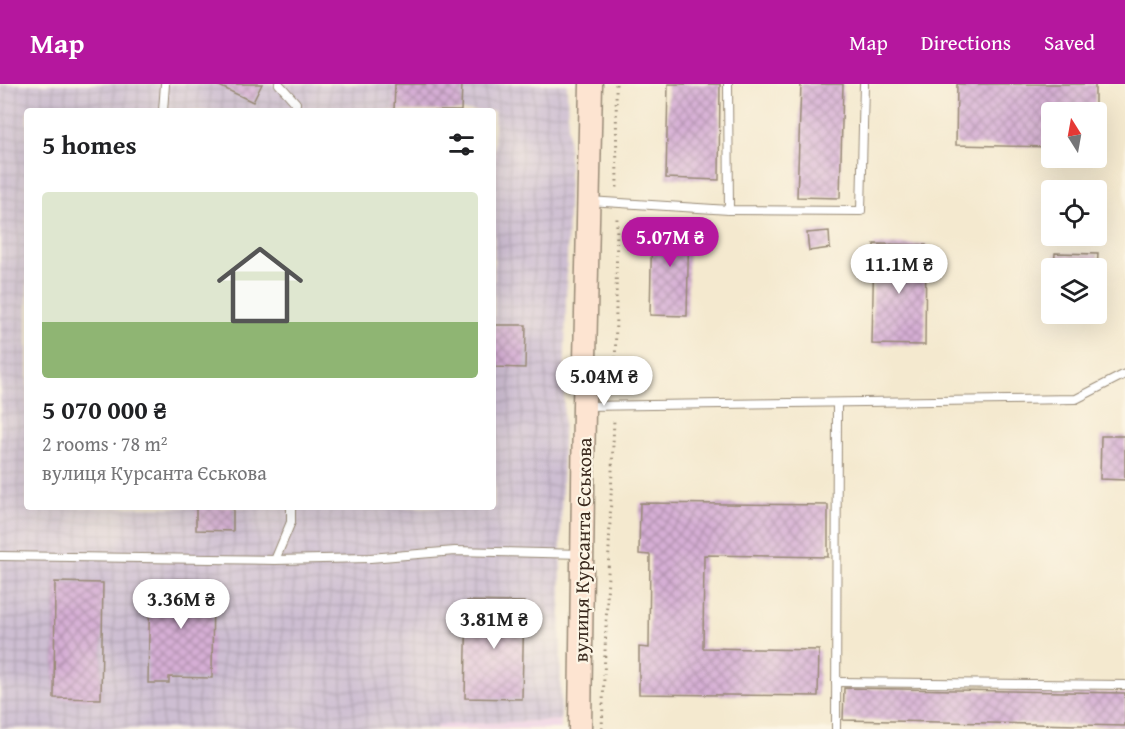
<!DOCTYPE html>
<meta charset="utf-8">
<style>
:root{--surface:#fff;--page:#f2f2f2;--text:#202124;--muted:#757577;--accent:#b5179e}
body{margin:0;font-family:"Gentium Book Plus",serif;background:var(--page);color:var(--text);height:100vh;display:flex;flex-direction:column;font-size:22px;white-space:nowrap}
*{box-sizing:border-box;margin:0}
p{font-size:20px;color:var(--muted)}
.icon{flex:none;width:33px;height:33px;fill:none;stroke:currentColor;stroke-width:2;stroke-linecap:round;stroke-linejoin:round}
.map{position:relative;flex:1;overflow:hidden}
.panel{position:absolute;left:24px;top:24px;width:472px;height:402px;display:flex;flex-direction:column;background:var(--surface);border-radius:6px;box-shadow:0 6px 24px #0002}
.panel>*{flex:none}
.needle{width:39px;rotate:349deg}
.tools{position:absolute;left:1041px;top:18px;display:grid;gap:12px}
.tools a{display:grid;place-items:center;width:66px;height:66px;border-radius:6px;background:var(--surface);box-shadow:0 6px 24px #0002;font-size:30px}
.price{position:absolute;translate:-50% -51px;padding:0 14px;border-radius:21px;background:#fff;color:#222;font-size:20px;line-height:39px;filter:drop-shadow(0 2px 3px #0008)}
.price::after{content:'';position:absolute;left:50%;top:36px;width:18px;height:14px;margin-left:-9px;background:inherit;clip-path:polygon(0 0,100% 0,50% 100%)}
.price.active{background:var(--accent);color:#fff}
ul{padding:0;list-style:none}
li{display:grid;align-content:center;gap:12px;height:318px;padding:0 18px}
li span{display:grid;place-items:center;height:186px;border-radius:6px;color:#555}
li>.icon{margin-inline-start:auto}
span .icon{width:108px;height:108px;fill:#fffc;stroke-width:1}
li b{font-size:26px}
h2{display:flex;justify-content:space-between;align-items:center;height:72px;padding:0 18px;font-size:26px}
header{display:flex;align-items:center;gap:36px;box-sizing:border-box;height:84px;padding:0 30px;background:var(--accent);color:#fff}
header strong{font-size:28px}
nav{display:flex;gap:33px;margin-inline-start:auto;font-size:21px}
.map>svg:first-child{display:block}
.built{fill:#efd0e6}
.industrial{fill:url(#industrial-grid);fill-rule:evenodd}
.building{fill:url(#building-cross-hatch)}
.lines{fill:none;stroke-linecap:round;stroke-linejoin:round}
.lane-casing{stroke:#988a76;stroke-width:10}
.secondary-casing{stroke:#988a76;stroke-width:25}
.path{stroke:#988a76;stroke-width:3;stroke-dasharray:1.5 4.5;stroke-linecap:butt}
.lane{stroke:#fff;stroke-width:8}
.secondary{stroke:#fde4d1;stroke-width:22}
.labels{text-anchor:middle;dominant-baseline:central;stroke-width:4.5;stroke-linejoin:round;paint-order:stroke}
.street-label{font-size:20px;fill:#3b2a1e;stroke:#fcf5e5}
</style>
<header>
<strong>Map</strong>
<nav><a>Map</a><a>Directions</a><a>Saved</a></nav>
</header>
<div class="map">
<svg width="1125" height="645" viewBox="0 0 1125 645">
<defs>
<pattern id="industrial-grid" width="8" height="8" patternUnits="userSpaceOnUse" patternTransform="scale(1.5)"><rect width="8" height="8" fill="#cdbed2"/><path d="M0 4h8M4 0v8" fill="none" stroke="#b1a3b4"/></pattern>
<pattern id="building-cross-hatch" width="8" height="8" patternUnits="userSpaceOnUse" patternTransform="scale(1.5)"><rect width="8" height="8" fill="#d6afd5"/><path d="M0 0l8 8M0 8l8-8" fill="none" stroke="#af8fac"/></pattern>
</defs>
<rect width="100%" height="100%" fill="#fcf5e5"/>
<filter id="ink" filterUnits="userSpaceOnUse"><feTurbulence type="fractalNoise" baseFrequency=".0167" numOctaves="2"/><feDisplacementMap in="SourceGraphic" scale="12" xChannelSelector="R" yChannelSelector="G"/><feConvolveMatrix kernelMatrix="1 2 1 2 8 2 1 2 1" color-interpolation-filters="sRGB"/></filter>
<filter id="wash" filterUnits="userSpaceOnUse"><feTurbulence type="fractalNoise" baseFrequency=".008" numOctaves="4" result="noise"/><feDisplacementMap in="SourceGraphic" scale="24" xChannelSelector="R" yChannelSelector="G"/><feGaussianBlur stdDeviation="1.35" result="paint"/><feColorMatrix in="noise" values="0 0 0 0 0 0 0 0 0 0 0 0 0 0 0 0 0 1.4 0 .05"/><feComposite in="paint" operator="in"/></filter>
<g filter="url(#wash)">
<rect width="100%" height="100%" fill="#f4e9cf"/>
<!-- built -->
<path class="built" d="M561,636V645H436L437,641Z"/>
<!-- industrial -->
<path class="industrial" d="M0,0H567L569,83L561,450V636L437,641L436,645H0ZM27,27H494V423H27Z"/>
<g id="blocks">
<!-- building -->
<g class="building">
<path d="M215,0H262L253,18Z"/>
<path d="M395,0H462L461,27H394Z"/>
<path d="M668,0H720L719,96L666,94Z"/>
<path d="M801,0H843L840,114L797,113Z"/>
<path d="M957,0H1095V28H1052V63L956,61Z"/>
<path d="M652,136H689L687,232L650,231Z"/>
<path d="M829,147L830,164L809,167L807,149Z"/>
<path d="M874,160L926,161L925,261L872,260Z"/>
<path d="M1055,169L1098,170L1097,184H1054Z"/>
<path d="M494,241H526L525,284L494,283Z"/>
<path d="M1101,352H1125V396L1100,395Z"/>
<path d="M640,419L828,421V473L704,471L703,564L819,566L818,612L639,610V563L649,564L650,471L639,470Z"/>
<path d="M196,423H233V447L196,446Z"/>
<path d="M176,495L213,496L212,594L169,593V599H148L150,497L176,498Z"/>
<path d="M55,498L103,499L101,615L54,614Z"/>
<path d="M467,517L524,518L522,615L465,614Z"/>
<path d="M844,604L1125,609V642L843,636Z"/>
</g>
</g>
</g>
<g filter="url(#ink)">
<use href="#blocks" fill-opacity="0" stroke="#988a76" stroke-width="1.5"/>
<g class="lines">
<defs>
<g id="lane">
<path d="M279,0L296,19L295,27"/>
<path d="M728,0L729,126"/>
<path d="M163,27L165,0"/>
<path d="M589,117L729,126L861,127L864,0"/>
<path d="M584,322L1076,315L1125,290"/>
<path d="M0,472L275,476L291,438V423"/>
<path d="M275,476L370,474L455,467L582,470"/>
<path d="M836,598L1125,601"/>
<path d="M836,645L837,319"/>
</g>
<path id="secondary" d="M580,645L584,322L591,0"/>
</defs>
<!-- lane casing -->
<use href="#lane" class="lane-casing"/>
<!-- secondary casing -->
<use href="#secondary" class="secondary-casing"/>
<!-- path -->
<g class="path">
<path d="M616,0L617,106"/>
<path d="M615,310L617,131"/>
<path d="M602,645L614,335"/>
</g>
<!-- lane -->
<use href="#lane" class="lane"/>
<!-- secondary -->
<use href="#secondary" class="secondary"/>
</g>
</g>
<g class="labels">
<!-- street labels -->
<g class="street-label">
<text transform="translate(582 466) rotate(-89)">вулиця Курсанта Єськова</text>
</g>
</g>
</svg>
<div class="tools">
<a><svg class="needle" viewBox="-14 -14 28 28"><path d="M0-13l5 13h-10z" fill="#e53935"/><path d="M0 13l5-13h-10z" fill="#757577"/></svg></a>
<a><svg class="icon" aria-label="locate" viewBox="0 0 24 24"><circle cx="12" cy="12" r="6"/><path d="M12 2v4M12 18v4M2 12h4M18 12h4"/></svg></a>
<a><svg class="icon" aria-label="layers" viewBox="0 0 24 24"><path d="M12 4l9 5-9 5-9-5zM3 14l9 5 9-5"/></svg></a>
</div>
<b class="price active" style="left:670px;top:184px">5.07M ₴</b>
<b class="price" style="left:899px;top:211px">11.1M ₴</b>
<b class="price" style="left:604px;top:323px">5.04M ₴</b>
<b class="price" style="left:181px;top:546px">3.36M ₴</b>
<b class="price" style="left:494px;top:566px">3.81M ₴</b>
<section class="panel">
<h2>5 homes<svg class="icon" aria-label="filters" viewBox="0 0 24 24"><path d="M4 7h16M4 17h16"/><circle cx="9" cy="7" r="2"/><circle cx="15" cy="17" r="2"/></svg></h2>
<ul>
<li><span style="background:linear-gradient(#dfe7d0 70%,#8fb573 0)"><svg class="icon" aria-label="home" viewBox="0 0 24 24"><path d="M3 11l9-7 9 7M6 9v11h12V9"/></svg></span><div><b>5 070 000 ₴</b><p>2 rooms · 78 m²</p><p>вулиця Курсанта Єськова</p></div></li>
</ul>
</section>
</div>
